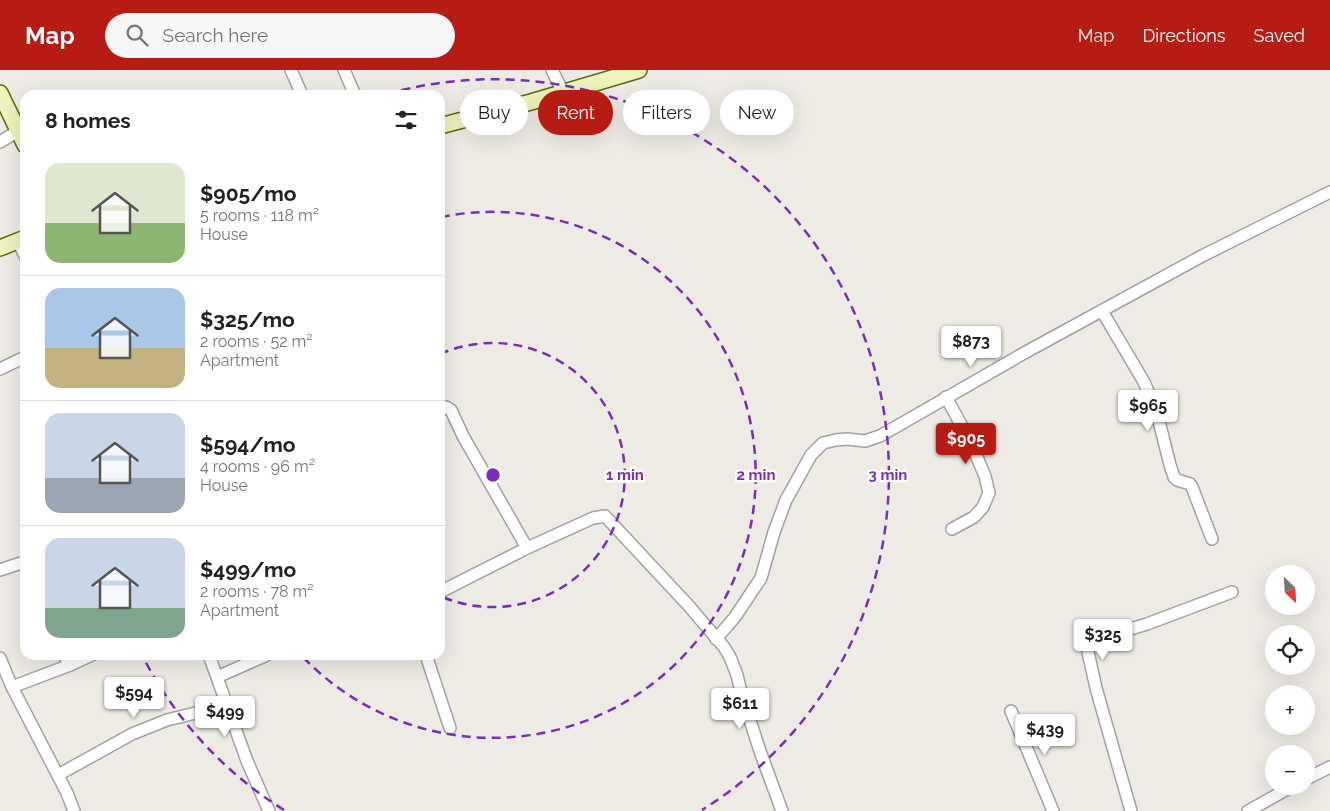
<!DOCTYPE html>
<meta charset="utf-8">
<style>
:root{--surface:#fff;--page:#f6f6f6;--text:#202124;--muted:#757577;--line:#e0e0e0;--accent:#b61b14}
body{margin:0;font-family:Raleway,sans-serif;background:var(--page);color:var(--text);height:100vh;display:flex;flex-direction:column;font-size:19px;white-space:nowrap}
*{box-sizing:border-box;margin:0}
p{font-size:16px;color:var(--muted)}
.icon{flex:none;width:28px;height:28px;fill:none;stroke:currentColor;stroke-width:2;stroke-linecap:round;stroke-linejoin:round}
.map{position:relative;flex:1;overflow:hidden}
.details{position:absolute;left:20px;top:20px;width:425px;height:570px;display:flex;flex-direction:column;background:var(--surface);border-radius:15px;box-shadow:0 5px 20px #0002}
.details>*{flex:none}
.guide{position:absolute;left:460px;top:20px;width:475px;height:45px;display:flex;gap:10px}
.needle{width:32px;rotate:155deg}
.buttons{position:absolute;left:1265px;top:495px;display:grid;gap:10px}
.buttons a{display:grid;place-items:center;width:50px;height:50px;border-radius:50%;background:var(--surface);box-shadow:0 5px 20px #0002;font-size:25px}
.price{position:absolute;translate:-50% -42px;padding:0 11px;border-radius:5px;background:#fff;color:#222;font-size:16px;line-height:32px;filter:drop-shadow(0 1px 2px #0008)}
.price::after{content:'';position:absolute;left:50%;top:30px;width:15px;height:11px;margin-left:-8px;background:inherit;clip-path:polygon(0 0,100% 0,50% 100%)}
.price.on{background:var(--accent);color:#fff}
ul{padding:0;list-style:none}
li{display:flex;align-items:center;gap:15px;height:125px;padding:0 25px}
li+li{border-top:1px solid var(--line)}
li span{display:grid;place-items:center;flex:none;width:140px;height:100px;border-radius:15px;color:#555}
li>.icon{margin-inline-start:auto}
span .icon{width:60px;height:60px;fill:#fffc;stroke-width:1}
li b{font-size:21px}
h2{display:flex;justify-content:space-between;align-items:center;height:60px;padding:0 25px;font-size:21px}
.tag{padding:0 18px;border-radius:22px;background:var(--surface);box-shadow:0 5px 20px #0002;font-size:18px;line-height:45px}
.tag.on{background:var(--accent);color:#fff}
header{display:flex;align-items:center;gap:30px;box-sizing:border-box;height:70px;padding:0 25px;background:var(--accent);color:#fff}
header strong{font-size:24px}
nav{display:flex;gap:28px;margin-inline-start:auto;font-size:18px}
.search{width:350px;height:45px;background:var(--page);display:flex;align-items:center;gap:12px;box-sizing:border-box;padding:0 18px;border-radius:28px;color:var(--muted);font-size:19px}
.map>svg:first-child{display:block}
.lines{fill:none;stroke-linecap:round;stroke-linejoin:round}
.street-casing{stroke:#a1a1a1;stroke-width:14}
.secondary-casing{stroke:#5c6910;stroke-width:18}
.street{stroke:#fff;stroke-width:11}
.secondary{stroke:#eef3bd;stroke-width:15}
.ring{fill:none;stroke:#7b2cbf;stroke-width:2.5;stroke-dasharray:9 6}
.centre{fill:#7b2cbf;stroke:#fff;stroke-width:2.5}
.ring-label{font-size:15px;text-anchor:middle;font-weight:bold;fill:#7b2cbf;stroke:#fff;stroke-width:4.5;stroke-linejoin:round;paint-order:stroke}
</style>
<header>
<strong>Map</strong>
<div class="search"><svg class="icon" aria-label="search" viewBox="0 0 24 24"><circle cx="10" cy="10" r="6"/><path d="M15 15l6 6"/></svg>Search here</div>
<nav><a>Map</a><a>Directions</a><a>Saved</a></nav>
</header>
<div class="map">
<svg width="1330" height="741" viewBox="0 0 1330 741">
<rect width="100%" height="100%" fill="#edebe4"/>
<g class="lines">
<defs>
<g id="street">
<path d="M291,0L302,25"/>
<path d="M344,0L355,25"/>
<path d="M552,0L563,22"/>
<path d="M0,72L18,61"/>
<path d="M18,171L25,186"/>
<path d="M1102,241L1144,312L1157,343L1170,395L1174,407L1177,410L1190,414L1192,417L1212,469"/>
<path d="M0,299L25,287"/>
<path d="M946,327L971,373L985,406L989,423L983,437L974,447L952,459"/>
<path d="M440,341L446,337L451,340L463,366L527,478"/>
<path d="M0,500L21,493H25"/>
<path d="M440,522L527,478L593,448L605,446L688,535L724,577L730,587L737,605L742,626L761,684L782,741"/>
<path d="M716,569L735,547L761,508L774,462L786,430L811,385L823,373L836,370L847,369L865,371L880,366L1026,282L1202,186L1330,122"/>
<path d="M64,585L70,595L92,585"/>
<path d="M209,585L247,691L269,741"/>
<path d="M426,585L450,658"/>
<path d="M0,588L12,617L67,723L74,741"/>
<path d="M217,607L267,585"/>
<path d="M12,617L70,595"/>
<path d="M1011,641L1053,741"/>
<path d="M58,705L132,664L167,650L228,635"/>
<path d="M1306,709L1330,697"/>
<path d="M1131,741L1096,618L1088,582C1089,575 1092,573 1097,569L1147,554L1232,522"/>
<path d="M1248,741L1293,716"/>
</g>
<g id="secondary">
<path d="M0,23L25,75"/>
<path d="M440,56L531,32L639,0"/>
<path d="M0,178L25,168"/>
</g>
</defs>
<!-- street casing -->
<use href="#street" class="street-casing"/>
<!-- secondary casing -->
<use href="#secondary" class="secondary-casing"/>
<!-- street -->
<use href="#street" class="street"/>
<!-- secondary -->
<use href="#secondary" class="secondary"/>
</g>
<!-- distance rings -->
<g class="ring">
<path d="M440 284A132 132 0 1 1 440 526"/>
<path d="M441 147A263 263 0 1 1 302 586"/>
<path d="M284 740A395 395 0 0 1 143 587M387 24A395 395 0 0 1 702 740"/>
</g>
<circle cx="493" cy="405" r="8" class="centre"/>
<g class="ring-label">
<text x="625" y="410">1 min</text>
<text x="756" y="410">2 min</text>
<text x="888" y="410">3 min</text>
</g>
</svg>
<div class="buttons">
<a><svg class="needle" viewBox="-14 -14 28 28"><path d="M0-13l5 13h-10z" fill="#e53935"/><path d="M0 13l5-13h-10z" fill="#757577"/></svg></a>
<a><svg class="icon" aria-label="locate" viewBox="0 0 24 24"><circle cx="12" cy="12" r="6"/><path d="M12 2v4M12 18v4M2 12h4M18 12h4"/></svg></a>
<a>+</a>
<a>−</a>
</div>
<b class="price" style="left:971px;top:298px">$873</b>
<b class="price" style="left:1148px;top:362px">$965</b>
<b class="price on" style="left:966px;top:395px">$905</b>
<b class="price" style="left:1103px;top:591px">$325</b>
<b class="price" style="left:134px;top:649px">$594</b>
<b class="price" style="left:740px;top:660px">$611</b>
<b class="price" style="left:225px;top:668px">$499</b>
<b class="price" style="left:1045px;top:686px">$439</b>
<div class="guide">
<a class="tag">Buy</a>
<a class="tag on">Rent</a>
<a class="tag">Filters</a>
<a class="tag">New</a>
</div>
<section class="details">
<h2>8 homes<svg class="icon" aria-label="filters" viewBox="0 0 24 24"><path d="M4 7h16M4 17h16"/><circle cx="9" cy="7" r="2"/><circle cx="15" cy="17" r="2"/></svg></h2>
<ul>
<li><span style="background:linear-gradient(#dfe7d0 60%,#8fb573 0)"><svg class="icon" aria-label="home" viewBox="0 0 24 24"><path d="M3 11l9-7 9 7M6 9v11h12V9"/></svg></span><div><b>$905/mo</b><p>5 rooms · 118 m²</p><p>House</p></div></li>
<li><span style="background:linear-gradient(#a9c7e8 60%,#c2b280 0)"><svg class="icon" aria-label="home" viewBox="0 0 24 24"><path d="M3 11l9-7 9 7M6 9v11h12V9"/></svg></span><div><b>$325/mo</b><p>2 rooms · 52 m²</p><p>Apartment</p></div></li>
<li><span style="background:linear-gradient(#c9d6e8 65%,#9aa5b1 0)"><svg class="icon" aria-label="home" viewBox="0 0 24 24"><path d="M3 11l9-7 9 7M6 9v11h12V9"/></svg></span><div><b>$594/mo</b><p>4 rooms · 96 m²</p><p>House</p></div></li>
<li><span style="background:linear-gradient(#c9d6e8 70%,#7fa58c 0)"><svg class="icon" aria-label="home" viewBox="0 0 24 24"><path d="M3 11l9-7 9 7M6 9v11h12V9"/></svg></span><div><b>$499/mo</b><p>2 rooms · 78 m²</p><p>Apartment</p></div></li>
</ul>
</section>
</div>
